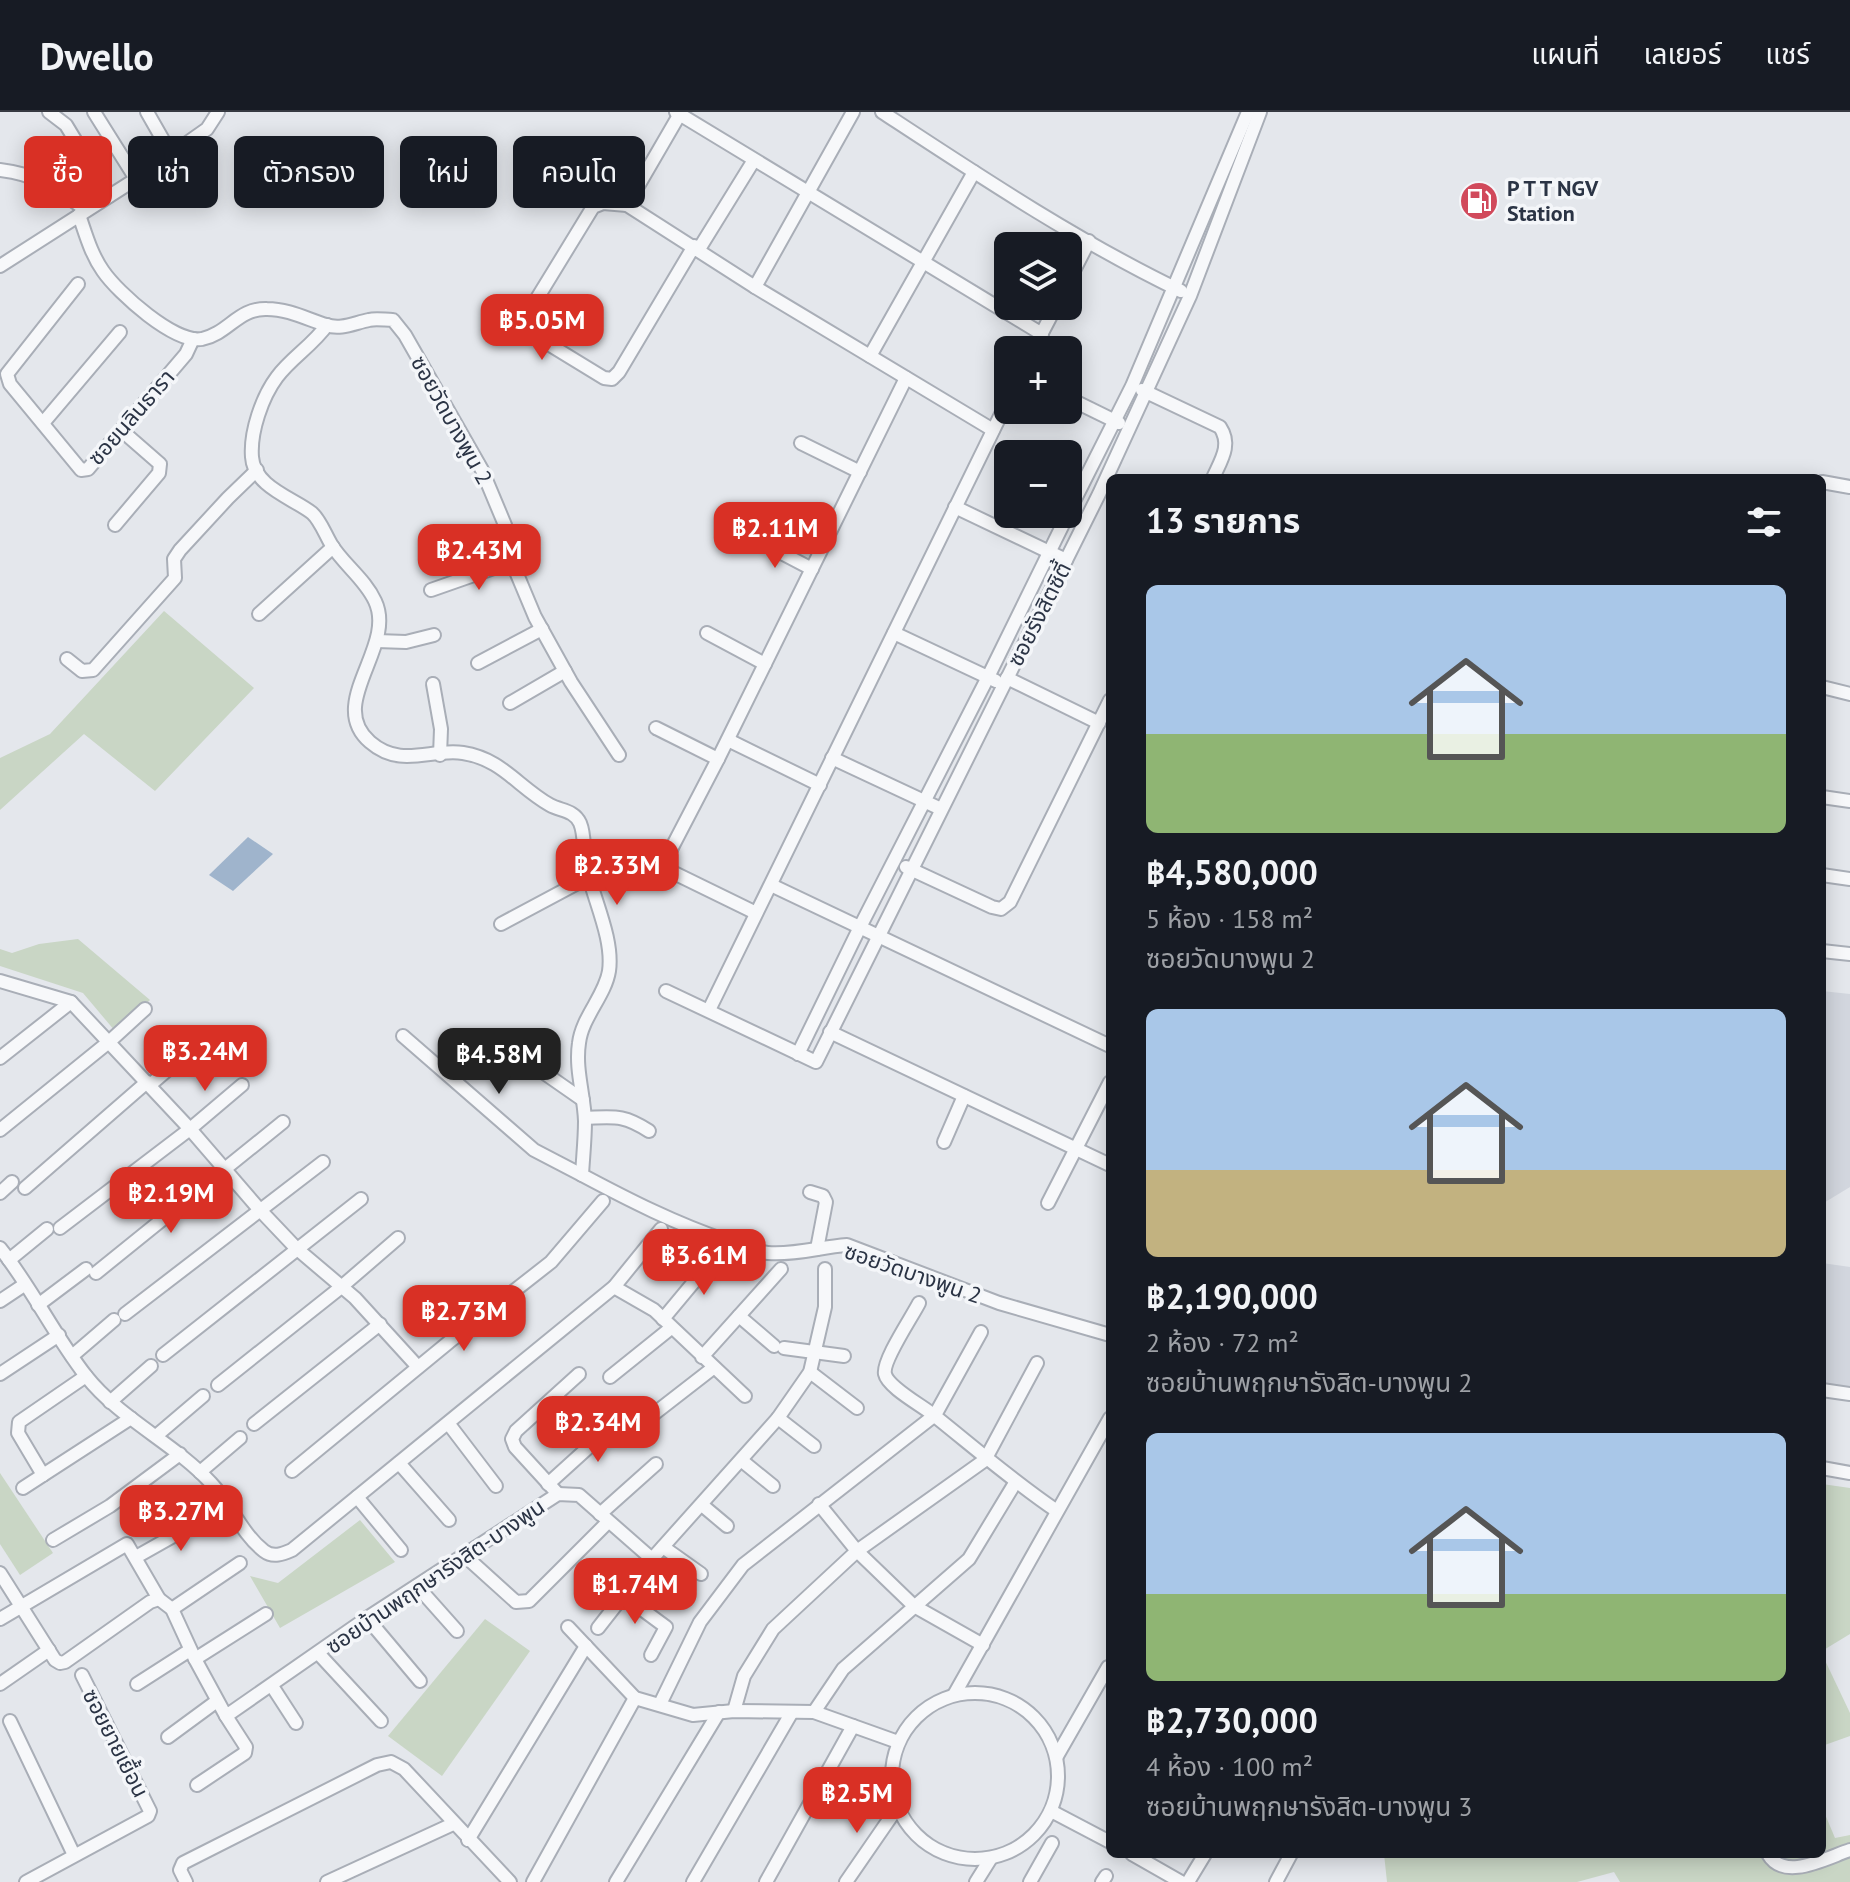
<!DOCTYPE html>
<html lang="th">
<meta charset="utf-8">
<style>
:root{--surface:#171b24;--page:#20242c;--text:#f1f3f6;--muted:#9ea1a6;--line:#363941;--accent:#d93025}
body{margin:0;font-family:"PT Sans","Noto Sans Thai",sans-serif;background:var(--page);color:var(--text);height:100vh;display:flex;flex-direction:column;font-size:30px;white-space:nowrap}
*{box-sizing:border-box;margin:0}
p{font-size:26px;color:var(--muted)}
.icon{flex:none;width:44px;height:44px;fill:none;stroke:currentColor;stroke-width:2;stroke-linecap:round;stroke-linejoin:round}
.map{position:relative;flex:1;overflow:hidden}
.panel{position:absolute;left:1106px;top:362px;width:720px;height:1384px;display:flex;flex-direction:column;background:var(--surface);border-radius:12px;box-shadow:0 4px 20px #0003}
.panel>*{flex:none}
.guide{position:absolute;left:24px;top:24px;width:760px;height:72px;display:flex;gap:16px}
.fabs{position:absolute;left:994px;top:120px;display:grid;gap:16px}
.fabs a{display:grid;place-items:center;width:88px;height:88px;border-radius:12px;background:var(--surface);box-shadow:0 4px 20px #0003;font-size:40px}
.price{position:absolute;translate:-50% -68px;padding:0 18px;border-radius:16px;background:var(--accent);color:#fff;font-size:26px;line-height:52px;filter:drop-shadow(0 2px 4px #0008)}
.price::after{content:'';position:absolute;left:50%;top:48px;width:24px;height:18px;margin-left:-12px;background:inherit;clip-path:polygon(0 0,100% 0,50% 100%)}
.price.current{background:#222;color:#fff}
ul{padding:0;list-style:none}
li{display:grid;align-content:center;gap:16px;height:424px;padding:0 40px}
li span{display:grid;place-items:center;height:248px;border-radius:12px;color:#555}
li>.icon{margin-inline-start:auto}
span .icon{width:144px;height:144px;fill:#fffc;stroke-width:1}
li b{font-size:34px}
h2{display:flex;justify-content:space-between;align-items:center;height:96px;padding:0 40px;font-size:34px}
.chip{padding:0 28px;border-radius:12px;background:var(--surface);box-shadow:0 4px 20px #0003;font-size:28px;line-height:72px}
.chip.current{background:var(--accent);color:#fff}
header{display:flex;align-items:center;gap:48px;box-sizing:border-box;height:112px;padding:0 40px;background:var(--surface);border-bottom:2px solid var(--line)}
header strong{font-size:38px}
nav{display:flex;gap:44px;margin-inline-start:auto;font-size:28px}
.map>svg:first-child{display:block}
.built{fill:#d2d6de}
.green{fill:#c9d6c5}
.water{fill:#9fb4cc}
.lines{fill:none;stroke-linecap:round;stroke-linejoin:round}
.minor-casing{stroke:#a9aeb7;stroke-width:16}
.minor{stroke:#f7f8fa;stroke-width:12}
.labels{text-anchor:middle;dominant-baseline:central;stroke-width:7;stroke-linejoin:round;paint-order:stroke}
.poi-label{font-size:22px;font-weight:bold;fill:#2b3445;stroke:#f4f6f9;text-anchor:start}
.street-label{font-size:22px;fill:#2b3445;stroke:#f4f6f9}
</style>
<header>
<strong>Dwello</strong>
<nav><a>แผนที่</a><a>เลเยอร์</a><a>แชร์</a></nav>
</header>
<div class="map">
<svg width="1850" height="1770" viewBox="0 0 1850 1770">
<rect width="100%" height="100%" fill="#e4e7ec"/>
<!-- built -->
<g class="built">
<path d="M1822,879L1850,882V1075L1822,1092Z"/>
<path d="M1822,1151L1850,1155V1277L1822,1273Z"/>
</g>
<!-- green -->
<g class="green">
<path d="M164,499L254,576L155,679L84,622L0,698V646L50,622Z"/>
<path d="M78,827L150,888L115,919L83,881L0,854V837L12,841L39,832Z"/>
<path d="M0,1361L53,1441L20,1463L0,1432Z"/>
<path d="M1822,1372L1850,1376V1522L1822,1539Z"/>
<path d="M360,1408L395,1450L280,1516L250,1464L278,1471Z"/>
<path d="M485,1507L530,1539L442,1664L388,1624Z"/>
<path d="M1822,1542L1850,1601V1624L1822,1634Z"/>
<path d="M1822,1695L1835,1726L1850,1723V1770H1620L1614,1760L1577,1770H1387L1384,1742H1822Z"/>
</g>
<!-- water -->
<path class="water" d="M248,725L273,742L233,779L209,763Z"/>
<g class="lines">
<defs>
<g id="minor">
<path d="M49,0L66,13L109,84"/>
<path d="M94,0L136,67"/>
<path d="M147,0L171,42"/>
<path d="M676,0L1042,222"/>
<path d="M882,0C978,63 1077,129 1181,179"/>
<path d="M0,58C37,62 57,77 86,98"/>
<path d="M627,93L681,0"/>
<path d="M79,103C86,123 91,142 103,159C118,181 175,232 202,227C229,221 238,196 267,197C288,197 307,207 326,213C341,218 354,211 369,208C376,206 385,208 393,208L405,223L482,358L505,413L517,462L535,505L571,570L619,643"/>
<path d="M694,134L619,260L612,267L604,266L532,222L527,210L530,198L593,95L603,91L627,93L755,175L993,318"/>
<path d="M699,137L754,48"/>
<path d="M0,154L136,67L207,17L218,0"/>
<path d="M1068,170L1089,129"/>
<path d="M78,172L7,262L10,272L81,358L88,357L186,242L193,227"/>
<path d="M755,175L853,0"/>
<path d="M327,213C313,233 291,246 277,265C262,285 250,320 252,345C254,375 293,386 312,401C320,408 325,422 331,432C343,452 365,467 375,489C397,535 325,591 370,630C401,657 431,636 463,641C502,647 518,675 550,693C561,699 574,698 580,711C585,723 583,735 585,747C590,781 614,824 609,859C605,884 582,905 579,931C575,957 584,982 585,1009C585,1027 583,1045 582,1063C629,1088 676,1112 727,1129C740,1134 754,1140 768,1141C796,1143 820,1135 847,1133L999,1191L1110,1223"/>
<path d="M1033,238L1056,194"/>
<path d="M870,244L974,60"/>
<path d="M1142,278L1220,315C1232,333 1221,348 1213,366"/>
<path d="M1068,286L1119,311"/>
<path d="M43,311L120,220"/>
<path d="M801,331L860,360"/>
<path d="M1822,370L1850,375"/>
<path d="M955,395L1066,448"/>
<path d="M1068,401L1132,274L1248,0"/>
<path d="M115,413L159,361L160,352L121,318"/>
<path d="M755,427L812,457"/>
<path d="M431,478L514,449"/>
<path d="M259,502L333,435"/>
<path d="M707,521L765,552"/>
<path d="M894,521L996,569"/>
<path d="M377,529L406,530L434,523"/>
<path d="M67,547L82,559L93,558L175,466L174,447L180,438L228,386L257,358"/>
<path d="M478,551L542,517"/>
<path d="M1007,566L1099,611"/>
<path d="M433,572L441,617L440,643"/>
<path d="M1822,575L1850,582"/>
<path d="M510,591L565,559"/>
<path d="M656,616L718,647"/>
<path d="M728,628L820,673"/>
<path d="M832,646L941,697"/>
<path d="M1822,685L1850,689"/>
<path d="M906,755L992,795L1001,797L1010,790L1110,588"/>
<path d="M1822,763L1850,767"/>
<path d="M771,773L1110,934"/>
<path d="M756,801L670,759L666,752L667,745L718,647L906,266"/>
<path d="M501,812L589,765"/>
<path d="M1822,839L1850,842"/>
<path d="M0,869L71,890L190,1017L259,1097L296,1136L355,1186L418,1255"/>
<path d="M666,879L816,950L1099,382L1190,184L1260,0"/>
<path d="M709,898L1008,288"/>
<path d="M830,920L1110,1053"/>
<path d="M403,924L534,1038L582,1063"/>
<path d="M798,942L860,815L988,565L1068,402"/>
<path d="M0,946L71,890"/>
<path d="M527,949L583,988"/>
<path d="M150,973L200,930"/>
<path d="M585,1006C614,1005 623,1002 649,1019"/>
<path d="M0,1018L110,929L145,897"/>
<path d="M944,1030L964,984"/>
<path d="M25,1076L147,970"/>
<path d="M810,1080L823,1084L826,1090L817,1137"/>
<path d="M0,1081L12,1070"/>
<path d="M1048,1091L1110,970"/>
<path d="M60,1116L190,1017L242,973"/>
<path d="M0,1136C32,1176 54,1223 86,1264C120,1307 174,1331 211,1371C231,1392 241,1421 264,1439C273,1446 283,1442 292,1438L614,1175L661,1117"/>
<path d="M9,1148L47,1117"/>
<path d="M96,1161L283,1010"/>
<path d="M614,1175L654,1198L745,1284"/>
<path d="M0,1189L24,1173"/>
<path d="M919,1191C912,1205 882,1249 885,1262C888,1276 925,1295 936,1305C976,1337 1014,1370 1057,1399"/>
<path d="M38,1193L86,1157"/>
<path d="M125,1202L323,1050"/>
<path d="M739,1204L774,1234"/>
<path d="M663,1207L718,1141"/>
<path d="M784,1236L844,1244"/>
<path d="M163,1243L361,1087"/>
<path d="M72,1244L114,1208"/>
<path d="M702,1245L781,1157"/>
<path d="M810,1260L857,1296"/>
<path d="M0,1262L59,1223"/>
<path d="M86,1264L19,1310L18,1321L43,1363L131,1306"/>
<path d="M610,1265L671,1216"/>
<path d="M218,1273L340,1176L398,1126"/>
<path d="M1822,1278L1850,1282"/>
<path d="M110,1290L151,1254"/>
<path d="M778,1306L814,1334"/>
<path d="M646,1308L713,1256"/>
<path d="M448,1311L496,1374"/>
<path d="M254,1312L380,1212"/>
<path d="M156,1324L203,1284"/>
<path d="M741,1348L773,1374"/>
<path d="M399,1351L449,1408"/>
<path d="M1822,1356L1850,1361"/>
<path d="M292,1359L449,1230L551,1150L603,1089"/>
<path d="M200,1360L240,1326"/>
<path d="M548,1372L623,1304"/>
<path d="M23,1376L43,1363"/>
<path d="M558,1382L515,1335L512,1327L516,1319L579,1262"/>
<path d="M357,1385L401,1438"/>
<path d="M819,1392L857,1439L914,1494L983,1533"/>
<path d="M702,1393L727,1414"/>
<path d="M600,1402L656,1352"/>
<path d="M53,1428L110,1394L180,1342"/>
<path d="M663,1435L701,1462"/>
<path d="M464,1443L516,1490L529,1489L608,1410"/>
<path d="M136,1445L207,1405"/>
<path d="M0,1461L55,1548L60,1551L65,1550L150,1490L159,1487L172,1497L195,1547L226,1604L367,1506L558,1382L579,1383L652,1447L778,1306L810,1260L825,1195V1157"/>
<path d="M417,1474L457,1519"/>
<path d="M624,1484L666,1515L651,1543"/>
<path d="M172,1497L240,1451"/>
<path d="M367,1506L420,1569"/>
<path d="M0,1507L127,1432L159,1487"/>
<path d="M568,1515L635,1586L693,1603L734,1599L814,1600L898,1630"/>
<path d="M598,1516L652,1447"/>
<path d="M318,1541L381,1609"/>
<path d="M195,1547L266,1502"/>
<path d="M0,1572L49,1538"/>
<path d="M137,1572L190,1538"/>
<path d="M272,1574L296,1611"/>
<circle cx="975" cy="1664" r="83"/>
<path d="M954,1583L1110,1306"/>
<path d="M660,1592L700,1510L743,1453L935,1303L981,1220"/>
<path d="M734,1599L744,1564L773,1517L857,1439L985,1348L1037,1251"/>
<path d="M814,1600L843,1557L969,1447L1015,1371"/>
<path d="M10,1609L74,1743"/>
<path d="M168,1625L217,1589"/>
<path d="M1057,1644L1108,1555"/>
<path d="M197,1673L245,1641L246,1635L226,1604"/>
<path d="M1051,1699L1110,1730"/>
<path d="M468,1728L586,1534"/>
<path d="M1132,1742L1181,1770"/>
<path d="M1768,1742C1784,1770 1826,1746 1850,1738"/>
<path d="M26,1770L148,1704L150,1699L82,1563"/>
<path d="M186,1770L180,1758L183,1751L377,1653L391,1650L404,1657L510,1770"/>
<path d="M327,1770L453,1712"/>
<path d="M533,1770L635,1586"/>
<path d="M616,1770L719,1600"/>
<path d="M693,1770L792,1600"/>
<path d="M766,1770L853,1614"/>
<path d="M846,1770L897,1696"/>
<path d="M976,1770L991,1746"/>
<path d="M1030,1770L1052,1731"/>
<path d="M1102,1770L1106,1764"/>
<path d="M1188,1770L1205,1742"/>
<path d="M1276,1770L1291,1742"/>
</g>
</defs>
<!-- minor casing -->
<use href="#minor" class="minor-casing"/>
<!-- minor -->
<use href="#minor" class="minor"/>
</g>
<!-- icons -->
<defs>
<symbol id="fuel-disc" viewBox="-11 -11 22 22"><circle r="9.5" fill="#d1495b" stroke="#f4f6f9"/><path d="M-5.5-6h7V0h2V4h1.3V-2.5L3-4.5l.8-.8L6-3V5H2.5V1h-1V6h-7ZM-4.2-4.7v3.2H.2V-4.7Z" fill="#fff"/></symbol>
</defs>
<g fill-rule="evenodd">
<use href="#fuel-disc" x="1457" y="67" width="44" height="44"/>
</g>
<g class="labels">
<!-- poi labels -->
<g class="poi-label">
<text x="1507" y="76">P T T NGV<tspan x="1507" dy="25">Station</tspan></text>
</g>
<!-- street labels -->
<g class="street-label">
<text transform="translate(131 305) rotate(-49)">ซอยนลินธารา</text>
<text transform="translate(452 308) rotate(61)">ซอยวัดบางพูน 2</text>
<text transform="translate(1039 502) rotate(-63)">ซอยรังสิตซิตี้</text>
<text transform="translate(913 1161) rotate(19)">ซอยวัดบางพูน 2</text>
<text transform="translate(435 1464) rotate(-34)">ซอยบ้านพฤกษารังสิต-บางพูน</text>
<text transform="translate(116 1631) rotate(63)">ซอยยายเยื้อน</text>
</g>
</g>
</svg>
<div class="fabs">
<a><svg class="icon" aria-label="layers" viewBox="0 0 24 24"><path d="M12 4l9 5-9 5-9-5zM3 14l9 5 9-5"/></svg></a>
<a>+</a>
<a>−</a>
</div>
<b class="price" style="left:542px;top:250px">฿5.05M</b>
<b class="price" style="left:775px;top:458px">฿2.11M</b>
<b class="price" style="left:479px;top:480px">฿2.43M</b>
<b class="price" style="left:617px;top:795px">฿2.33M</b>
<b class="price" style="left:205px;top:981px">฿3.24M</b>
<b class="price current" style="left:499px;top:984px">฿4.58M</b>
<b class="price" style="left:171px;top:1123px">฿2.19M</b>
<b class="price" style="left:704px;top:1185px">฿3.61M</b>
<b class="price" style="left:464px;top:1241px">฿2.73M</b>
<b class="price" style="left:598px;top:1352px">฿2.34M</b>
<b class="price" style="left:181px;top:1441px">฿3.27M</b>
<b class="price" style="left:635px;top:1514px">฿1.74M</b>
<b class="price" style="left:857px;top:1723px">฿2.5M</b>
<div class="guide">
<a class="chip current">ซื้อ</a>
<a class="chip">เช่า</a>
<a class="chip">ตัวกรอง</a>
<a class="chip">ใหม่</a>
<a class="chip">คอนโด</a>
</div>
<section class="panel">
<h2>13 รายการ<svg class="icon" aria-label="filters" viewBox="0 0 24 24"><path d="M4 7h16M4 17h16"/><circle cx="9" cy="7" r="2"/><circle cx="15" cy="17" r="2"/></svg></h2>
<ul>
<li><span style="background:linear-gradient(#a9c7e8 60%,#8fb573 0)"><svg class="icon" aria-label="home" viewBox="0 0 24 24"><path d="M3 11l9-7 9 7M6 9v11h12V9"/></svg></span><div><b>฿4,580,000</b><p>5 ห้อง · 158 m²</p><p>ซอยวัดบางพูน 2</p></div></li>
<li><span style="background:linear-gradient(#a9c7e8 65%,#c2b280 0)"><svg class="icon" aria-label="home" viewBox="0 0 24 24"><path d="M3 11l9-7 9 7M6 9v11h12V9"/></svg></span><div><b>฿2,190,000</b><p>2 ห้อง · 72 m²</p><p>ซอยบ้านพฤกษารังสิต-บางพูน 2</p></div></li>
<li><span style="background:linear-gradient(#a9c7e8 65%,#8fb573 0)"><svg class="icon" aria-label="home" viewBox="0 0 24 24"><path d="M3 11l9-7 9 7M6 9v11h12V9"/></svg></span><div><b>฿2,730,000</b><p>4 ห้อง · 100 m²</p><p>ซอยบ้านพฤกษารังสิต-บางพูน 3</p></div></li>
</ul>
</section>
</div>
